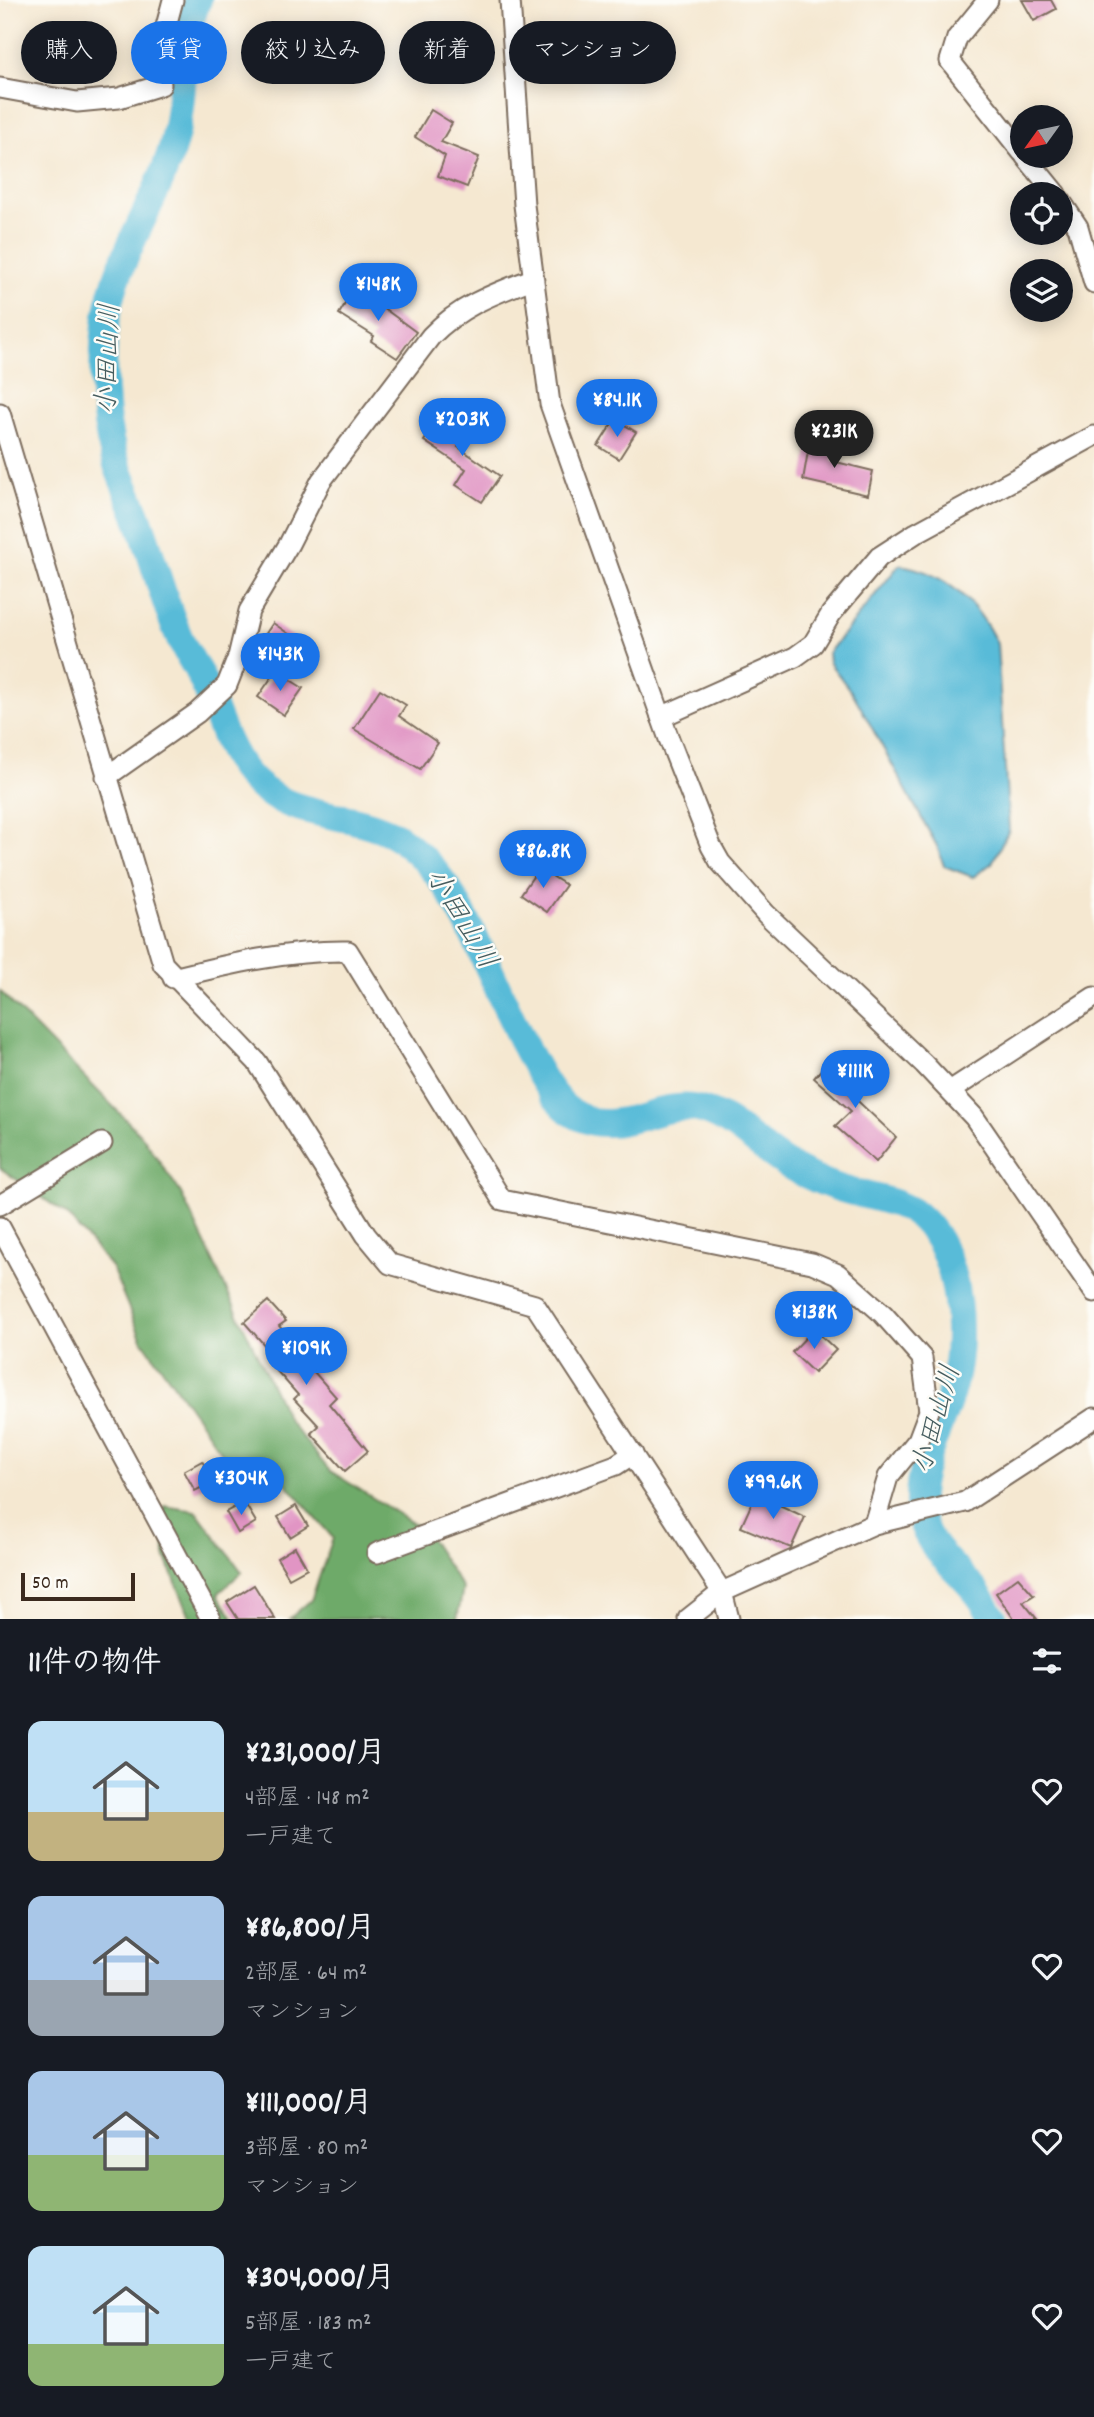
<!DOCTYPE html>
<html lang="ja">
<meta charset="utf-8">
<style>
:root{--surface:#171b24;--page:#20242c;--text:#f1f3f6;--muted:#9ea1a6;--accent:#1a73e8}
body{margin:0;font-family:Dekko,"Klee One",sans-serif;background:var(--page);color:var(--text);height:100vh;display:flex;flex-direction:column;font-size:26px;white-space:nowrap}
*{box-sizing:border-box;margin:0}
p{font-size:23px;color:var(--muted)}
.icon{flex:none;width:38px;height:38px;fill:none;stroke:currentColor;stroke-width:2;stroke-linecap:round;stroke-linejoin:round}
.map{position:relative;height:1619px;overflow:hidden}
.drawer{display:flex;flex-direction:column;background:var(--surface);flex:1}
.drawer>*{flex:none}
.banner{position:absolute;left:21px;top:21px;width:700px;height:63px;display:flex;gap:14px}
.needle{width:46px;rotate:237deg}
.fabs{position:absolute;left:1010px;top:105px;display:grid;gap:14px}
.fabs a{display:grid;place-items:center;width:63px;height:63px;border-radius:50%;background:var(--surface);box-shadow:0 4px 18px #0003;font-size:35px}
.scale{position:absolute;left:21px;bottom:18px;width:114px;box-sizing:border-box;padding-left:7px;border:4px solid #3b2a1e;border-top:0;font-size:19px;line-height:24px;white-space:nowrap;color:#3b2a1e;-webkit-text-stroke:5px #fdfcf7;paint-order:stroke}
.price{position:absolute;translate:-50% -60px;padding:0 16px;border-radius:24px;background:var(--accent);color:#fff;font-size:23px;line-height:46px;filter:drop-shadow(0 2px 4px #0008)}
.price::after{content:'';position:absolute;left:50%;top:42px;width:21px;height:16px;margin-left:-10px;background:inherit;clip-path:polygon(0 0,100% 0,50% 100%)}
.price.selected{background:#222;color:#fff}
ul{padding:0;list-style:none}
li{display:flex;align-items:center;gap:21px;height:175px;padding:0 28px}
li span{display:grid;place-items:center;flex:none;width:196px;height:140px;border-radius:14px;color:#555}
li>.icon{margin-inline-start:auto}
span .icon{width:84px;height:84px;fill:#fffc;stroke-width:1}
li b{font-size:30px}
h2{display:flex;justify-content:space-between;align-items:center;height:84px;padding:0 28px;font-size:30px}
.chip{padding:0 24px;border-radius:32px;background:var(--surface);box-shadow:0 4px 18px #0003;font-size:24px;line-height:63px}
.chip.selected{background:var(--accent);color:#fff}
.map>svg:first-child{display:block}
.forest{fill:#6eaa69;stroke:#546a44;stroke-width:2}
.water{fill:#59bbd8;stroke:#4a727b;stroke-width:2}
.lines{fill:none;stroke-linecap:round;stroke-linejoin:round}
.river{stroke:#59bbd8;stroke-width:28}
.building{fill:#e195c4}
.minor-casing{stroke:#7c6c5d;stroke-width:23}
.minor{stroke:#fff;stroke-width:19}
.labels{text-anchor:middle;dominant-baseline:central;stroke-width:5;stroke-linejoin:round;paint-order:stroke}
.water-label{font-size:28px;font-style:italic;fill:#465d5f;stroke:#fdfcf7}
</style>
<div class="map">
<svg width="1094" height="1619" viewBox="0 0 1094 1619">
<rect width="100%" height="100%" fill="#fdfcf7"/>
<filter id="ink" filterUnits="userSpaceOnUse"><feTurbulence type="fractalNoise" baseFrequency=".0143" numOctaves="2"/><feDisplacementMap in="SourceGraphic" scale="14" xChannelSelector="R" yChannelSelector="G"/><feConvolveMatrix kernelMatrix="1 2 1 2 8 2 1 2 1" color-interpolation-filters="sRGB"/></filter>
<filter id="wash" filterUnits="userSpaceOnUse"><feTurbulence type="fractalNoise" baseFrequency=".00686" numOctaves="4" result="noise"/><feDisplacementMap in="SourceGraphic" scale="28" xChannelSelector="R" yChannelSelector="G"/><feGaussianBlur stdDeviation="1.57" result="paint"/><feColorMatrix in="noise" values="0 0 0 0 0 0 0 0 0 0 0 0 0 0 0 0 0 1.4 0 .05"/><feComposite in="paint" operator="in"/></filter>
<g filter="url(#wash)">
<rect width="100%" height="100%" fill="#f5e8d1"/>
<!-- forest -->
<g class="forest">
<path d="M0,991L142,1136L181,1193L288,1420L329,1470L425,1531L463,1589L457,1619H289L311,1600L333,1538L284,1481L227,1460L142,1340L112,1268L67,1215L0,1168Z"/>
<path d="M164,1506L196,1511L242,1572L218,1594L234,1619H191L165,1556Z"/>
</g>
<!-- water -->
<path class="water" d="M899,565C944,571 978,603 997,644L1009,830L992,863L973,877L944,866L937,846L855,697L829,662L828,653Z"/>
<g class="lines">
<!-- river -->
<path class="river" d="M198,0C179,44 186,91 175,137C160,199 117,253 107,317C101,360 102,414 114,456C121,480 133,502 141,526C154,562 164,602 179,637C185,650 193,662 200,675C215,707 223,744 245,772C283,820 343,809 391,833C406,841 420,855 432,868C472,914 500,1002 531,1058C540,1075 552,1097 568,1110C614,1143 653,1102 693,1108C734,1115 758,1150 793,1168C808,1176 826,1184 842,1189C867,1197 902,1200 922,1219C962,1258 966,1342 951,1392C941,1428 917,1466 919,1505C922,1546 953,1563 976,1592C983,1600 988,1610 994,1619"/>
</g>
<g id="blocks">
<!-- building -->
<g class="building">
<path d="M1022,0H1051L1056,9L1034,21Z"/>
<path d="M431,110L452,123L441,142L479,157L467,187L438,176L445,156L415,137Z"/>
<path d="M355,287L416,332L397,358L371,341L374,336L339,314Z"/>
<path d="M442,414L469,432L458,447L500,476L482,502L456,485L466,469L424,441Z"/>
<path d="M615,419L636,432L619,459L598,446Z"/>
<path d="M810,440L835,444L832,461L873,471L868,495L803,480Z"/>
<path d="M273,623L299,641L281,667L255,650Z"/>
<path d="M276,671L303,688L284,715L258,697Z"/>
<path d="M380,689L406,705L399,716L438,743L420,769L354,729Z"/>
<path d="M539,868L566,885L547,912L521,894Z"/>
<path d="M835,1053L858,1074L845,1089L896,1137L876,1162L835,1126L851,1111L814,1078Z"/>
<path d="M268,1301L286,1321L279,1326L311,1361L307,1364L336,1397L329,1404L368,1451L345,1471L311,1433L319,1426L294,1399L298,1395L269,1362L275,1357L244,1322Z"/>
<path d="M814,1329L836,1350L814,1373L792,1352Z"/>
<path d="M202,1461L214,1481L195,1491L184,1471Z"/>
<path d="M756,1494L805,1517L791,1548L741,1527Z"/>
<path d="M244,1502L256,1522L238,1533L226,1512Z"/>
<path d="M296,1506L308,1526L290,1537L278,1517Z"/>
<path d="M295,1547L307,1568L289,1578L277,1558Z"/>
<path d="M1018,1577L1034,1595L1023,1602L1037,1619H1014L996,1593Z"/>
<path d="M254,1585L275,1619H238L227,1602Z"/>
</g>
</g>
</g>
<g filter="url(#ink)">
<use href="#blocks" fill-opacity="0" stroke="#7c6c5d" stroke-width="2"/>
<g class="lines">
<defs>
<g id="minor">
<path d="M510,0L524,205L550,404L669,739L711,846L720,862L766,914L924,1064L974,1117L1094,1292"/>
<path d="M988,0L957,38L950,61L1022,152"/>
<path d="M0,88L77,102L119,98L161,85L159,53L173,0"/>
<path d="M1025,156L1056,194"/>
<path d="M1060,200L1078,227L1094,283"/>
<path d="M0,413L163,964L257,1062L366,1235L390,1264L535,1305L722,1592L729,1619"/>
<path d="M661,717L795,657L813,644L831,614L879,557L916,533L1094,436"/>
<path d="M106,777L197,713L227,685L238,657L249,611L289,544L321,481L431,336C460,306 493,294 532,279"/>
<path d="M173,978C229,964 290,950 348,951L502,1200L812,1263L838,1274L883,1314L922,1358L929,1411L918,1440L888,1477L874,1524"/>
<path d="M950,1091L1094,997"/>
<path d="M0,1205L102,1143"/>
<path d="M0,1227L210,1617"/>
<path d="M377,1553L616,1465L633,1454"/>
<path d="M688,1619L722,1592L874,1524L965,1502L1094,1418"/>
</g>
</defs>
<!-- minor casing -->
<use href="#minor" class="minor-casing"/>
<!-- minor -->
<use href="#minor" class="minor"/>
</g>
</g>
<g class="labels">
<!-- water labels -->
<g class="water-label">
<text transform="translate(111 359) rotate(-88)">小田山川</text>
<text transform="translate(459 920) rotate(59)">小田山川</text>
<text transform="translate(939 1420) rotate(-74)">小田山川</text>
</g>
</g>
</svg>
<div class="fabs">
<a><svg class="needle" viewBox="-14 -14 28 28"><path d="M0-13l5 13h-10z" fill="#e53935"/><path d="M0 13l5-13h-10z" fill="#9ea1a6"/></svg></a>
<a><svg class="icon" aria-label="locate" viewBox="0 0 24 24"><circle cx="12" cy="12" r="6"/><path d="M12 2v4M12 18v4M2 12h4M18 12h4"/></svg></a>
<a><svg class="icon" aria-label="layers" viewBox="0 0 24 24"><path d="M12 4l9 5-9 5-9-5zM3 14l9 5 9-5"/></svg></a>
</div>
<div class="scale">50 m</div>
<b class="price" style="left:378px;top:323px">¥148K</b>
<b class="price" style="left:617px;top:439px">¥84.1K</b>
<b class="price" style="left:462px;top:458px">¥203K</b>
<b class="price selected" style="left:834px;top:470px">¥231K</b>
<b class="price" style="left:280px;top:693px">¥143K</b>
<b class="price" style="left:543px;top:890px">¥86.8K</b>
<b class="price" style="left:855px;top:1110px">¥111K</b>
<b class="price" style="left:814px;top:1351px">¥138K</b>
<b class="price" style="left:306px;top:1387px">¥109K</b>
<b class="price" style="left:241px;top:1517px">¥304K</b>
<b class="price" style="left:773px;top:1521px">¥99.6K</b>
<div class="banner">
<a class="chip">購入</a>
<a class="chip selected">賃貸</a>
<a class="chip">絞り込み</a>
<a class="chip">新着</a>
<a class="chip">マンション</a>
</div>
</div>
<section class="drawer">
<h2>11件の物件<svg class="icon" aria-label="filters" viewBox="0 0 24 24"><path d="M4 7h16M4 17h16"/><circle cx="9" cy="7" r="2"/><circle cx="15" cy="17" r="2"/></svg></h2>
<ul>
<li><span style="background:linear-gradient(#bfe0f5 65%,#c2b280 0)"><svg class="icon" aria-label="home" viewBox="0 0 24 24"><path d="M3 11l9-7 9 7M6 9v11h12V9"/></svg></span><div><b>¥231,000/月</b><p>4部屋 · 148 m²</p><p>一戸建て</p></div><svg class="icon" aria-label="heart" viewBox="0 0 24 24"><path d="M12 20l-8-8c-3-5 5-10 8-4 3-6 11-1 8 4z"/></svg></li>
<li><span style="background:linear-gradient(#a9c7e8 60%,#9aa5b1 0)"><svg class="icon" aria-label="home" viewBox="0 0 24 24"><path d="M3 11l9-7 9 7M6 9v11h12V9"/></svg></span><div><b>¥86,800/月</b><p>2部屋 · 64 m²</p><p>マンション</p></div><svg class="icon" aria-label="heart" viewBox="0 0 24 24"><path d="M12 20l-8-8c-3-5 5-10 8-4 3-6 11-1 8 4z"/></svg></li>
<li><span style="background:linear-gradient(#a9c7e8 60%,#8fb573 0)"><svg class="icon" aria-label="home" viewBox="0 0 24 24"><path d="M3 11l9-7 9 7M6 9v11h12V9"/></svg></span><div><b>¥111,000/月</b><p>3部屋 · 80 m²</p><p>マンション</p></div><svg class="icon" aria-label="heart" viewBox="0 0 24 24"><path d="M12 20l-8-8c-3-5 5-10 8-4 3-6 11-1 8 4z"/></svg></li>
<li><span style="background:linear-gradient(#bfe0f5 70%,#8fb573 0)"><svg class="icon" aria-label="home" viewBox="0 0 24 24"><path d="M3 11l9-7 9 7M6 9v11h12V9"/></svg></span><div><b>¥304,000/月</b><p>5部屋 · 183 m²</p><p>一戸建て</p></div><svg class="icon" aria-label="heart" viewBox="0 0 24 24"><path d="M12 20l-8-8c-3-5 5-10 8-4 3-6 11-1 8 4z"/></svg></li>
</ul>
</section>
